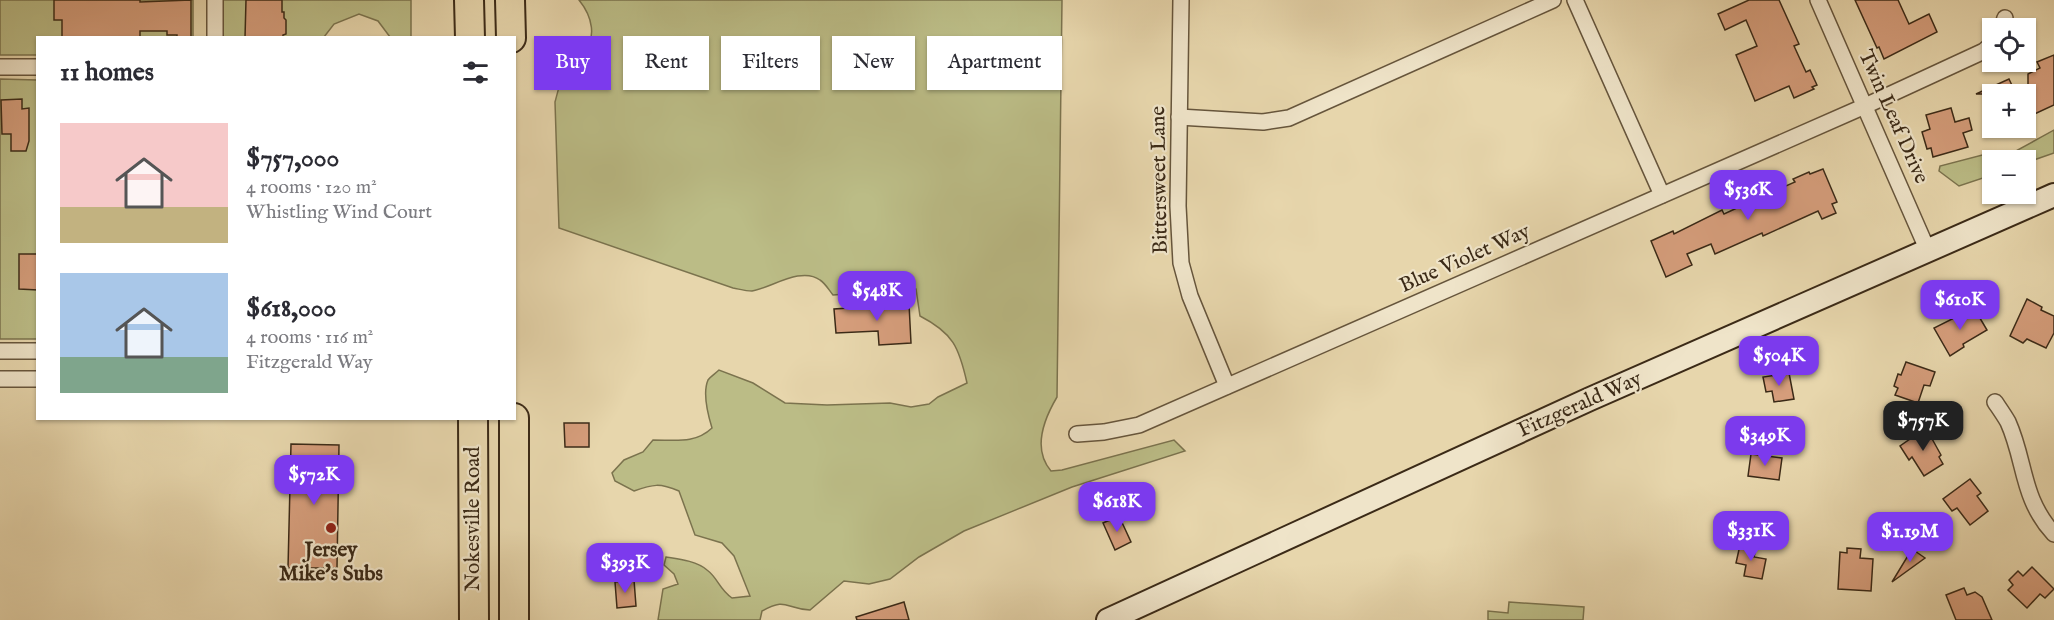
<!DOCTYPE html>
<meta charset="utf-8">
<style>
:root{--surface:#fff;--page:#f7f7f7;--text:#2b2b33;--muted:#7c7c81;--accent:#7c3aed}
body{margin:0;font-family:"IM FELL English",serif;background:var(--page);color:var(--text);height:100vh;display:flex;flex-direction:column;font-size:22px;white-space:nowrap}
*{box-sizing:border-box;margin:0}
p{font-size:20px;color:var(--muted)}
.icon{flex:none;width:33px;height:33px;fill:none;stroke:currentColor;stroke-width:2;stroke-linecap:round;stroke-linejoin:round}
.map{position:relative;flex:1;overflow:hidden}
.sheet{position:absolute;left:36px;top:36px;width:480px;height:384px;display:flex;flex-direction:column;background:var(--surface);border-radius:0px;box-shadow:0 2px 4px #0004}
.sheet>*{flex:none}
.top-card{position:absolute;left:534px;top:36px;width:570px;height:54px;display:flex;gap:12px}
.buttons{position:absolute;left:1982px;top:18px;display:grid;gap:12px}
.buttons a{display:grid;place-items:center;width:54px;height:54px;border-radius:0px;background:var(--surface);box-shadow:0 2px 4px #0004;font-size:30px}
.price{position:absolute;translate:-50% -51px;padding:0 14px;border-radius:12px;background:var(--accent);color:#fff;font-size:20px;line-height:39px;filter:drop-shadow(0 2px 3px #0008)}
.price::after{content:'';position:absolute;left:50%;top:36px;width:18px;height:14px;margin-left:-9px;background:inherit;clip-path:polygon(0 0,100% 0,50% 100%)}
.price.on{background:#222;color:#fff}
ul{padding:0;list-style:none}
li{display:flex;align-items:center;gap:18px;height:150px;padding:0 24px}
li span{display:grid;place-items:center;flex:none;width:168px;height:120px;border-radius:0px;color:#555}
li>.icon{margin-inline-start:auto}
span .icon{width:72px;height:72px;fill:#fffc;stroke-width:1}
li b{font-size:26px}
h2{display:flex;justify-content:space-between;align-items:center;height:72px;padding:0 24px;font-size:26px}
.tag{padding:0 21px;border-radius:0px;background:var(--surface);box-shadow:0 2px 4px #0004;font-size:21px;line-height:54px}
.tag.on{background:var(--accent);color:#fff}
.map>svg:first-child{display:block}
.green{fill:#bbbc86;stroke:#7b734e;stroke-width:1.5}
.building{fill:#d59d7b;stroke:#3b2a17;stroke-width:1.5}
.lines{fill:none;stroke-linecap:round;stroke-linejoin:round}
.street-casing{stroke:#66553c;stroke-width:18}
.secondary-casing{stroke:#3b2a17;stroke-width:26}
.highway-casing{stroke:#3b2a17;stroke-width:32}
.street{stroke:#efe4c9;stroke-width:15}
.secondary{stroke:#efe4c9;stroke-width:22}
.highway{stroke:#e7d6ac;stroke-width:28}
.poi-dot{fill:#8f2418;stroke:#efe4c9;stroke-width:2}
.labels{text-anchor:middle;dominant-baseline:central;stroke-width:4.5;stroke-linejoin:round;paint-order:stroke}
.street-label{font-size:21px;fill:#3b2a17;stroke:#efe4c9}
.poi-label{font-size:21px;font-weight:bold;fill:#3b2a17;stroke:#efe4c9}
</style>
<div class="map">
<svg width="2054" height="620" viewBox="0 0 2054 620">
<rect width="100%" height="100%" fill="#e7d6ac"/>
<filter id="stains"><feTurbulence type="fractalNoise" baseFrequency=".00333" numOctaves="4"/><feColorMatrix values="0 0 0 0 .2 0 0 0 0 .09 0 0 0 0 .02 0 0 0 .5 -.17"/></filter>
<radialGradient id="worn" r=".72"><stop offset=".6" stop-color="#630" stop-opacity="0"/><stop offset="1" stop-color="#630" stop-opacity=".3"/></radialGradient>
<!-- green -->
<g class="green">
<path d="M0,0H193V37L38,38L37,55H0Z"/>
<path d="M222,0H411V37H390L378,21L359,14L334,24L324,37L222,38Z"/>
<path d="M579,0H1062L1057,397C1044,419 1032,449 1051,471L1062,470L1174,440L1185,451L1072,487L964,531L919,557L890,579L869,584L844,581L810,610C785,609 787,597 762,611L760,620H658L663,589L678,584L674,574L664,565L666,557C679,559 697,561 707,570C718,578 719,589 732,598L750,596L734,556L722,543L695,535L679,491C660,483 653,484 634,491L615,481L612,473L624,460L643,452L653,440C676,440 695,444 712,428C708,415 702,394 708,380C710,377 716,373 719,370L753,383L785,403L827,405L890,403L911,407L929,404L938,397L967,383C959,347 953,333 920,316L916,289L833,295C829,290 825,283 820,280C801,266 771,288 752,291C745,291 739,289 733,288L559,228L555,102C558,91 560,81 565,71C569,65 576,60 582,55C598,38 592,16 579,0Z"/>
<path d="M0,79L37,80V339H0Z"/>
<path d="M2054,130V153L2025,163V160H1992V175L1959,186L1939,171L1940,166L1990,153L2005,157Z"/>
<path d="M1509,602L1584,607L1583,620H1488V611L1508,613Z"/>
</g>
<!-- building -->
<g class="building">
<path d="M54,0H140V2L191,0V38H177V35H167V31H140V38H62V20H54Z"/>
<path d="M246,0H282V12H284V18L286,20V34L283,35V38H245Z"/>
<path d="M1749,0H1779L1799,44L1794,46L1806,72L1810,70L1817,85L1812,87L1814,89L1794,98L1789,86L1755,101L1736,55L1757,46L1746,20L1725,30L1718,14Z"/>
<path d="M1855,0H1898L1909,24L1929,14L1937,32L1884,59L1879,47L1877,48Z"/>
<path d="M2054,55V105L2028,117V74L2040,68L2037,62Z"/>
<path d="M2009,79L2016,94H1976Z"/>
<path d="M22,99V109L29,108V141L26,151H11V134H2L1,100Z"/>
<path d="M1951,108L1955,122L1969,118L1972,130L1963,133L1968,147L1933,157L1931,148L1927,149L1922,132L1930,129L1926,115Z"/>
<path d="M1823,169L1837,202L1832,204L1836,213L1822,219L1818,211L1763,236L1762,233L1715,254L1711,244L1687,254L1692,265L1666,277L1651,241L1673,231L1674,234L1722,210L1724,214L1748,203L1746,200L1768,190L1770,193L1795,182L1793,179L1809,172L1810,174Z"/>
<path d="M19,254H38V290L19,289Z"/>
<path d="M2027,299L2042,307L2041,310L2054,316V333L2046,348L2027,339L2023,343L2010,336Z"/>
<path d="M909,304L911,343L879,345L878,331L836,333L834,309Z"/>
<path d="M1974,308L1987,330L1963,344L1964,347L1950,356L1934,328Z"/>
<path d="M1906,362L1935,372L1930,386L1924,385L1918,403L1895,395L1898,388L1894,386L1898,374L1901,375Z"/>
<path d="M1789,373L1794,399L1774,402L1772,391L1766,392L1763,377Z"/>
<path d="M564,423H589V447H565Z"/>
<path d="M1926,428L1941,455L1939,457L1943,464L1924,476L1912,457L1909,460L1900,446Z"/>
<path d="M291,444L339,445L337,568H288Z"/>
<path d="M1751,454L1782,458L1779,480L1748,476Z"/>
<path d="M1970,479L1981,493L1977,496L1988,511L1970,525L1957,508L1952,511L1943,499Z"/>
<path d="M1119,516L1131,542L1115,550L1103,523Z"/>
<path d="M1740,545L1756,548L1754,557L1766,559L1762,579L1744,576L1746,565L1736,563Z"/>
<path d="M1847,548L1861,549L1860,558L1873,559L1871,591L1838,589L1840,552L1847,553Z"/>
<path d="M1912,549L1925,558L1892,582Z"/>
<path d="M2032,567L2054,589L2045,598L2040,594L2027,608L2008,590L2013,585L2009,580L2018,571L2023,576Z"/>
<path d="M634,580L636,606L617,608L615,582Z"/>
<path d="M1964,588L1967,595L1975,592L1982,597L1992,620H1956L1946,595Z"/>
<path d="M904,602L909,620H857L856,617Z"/>
</g>
<g class="lines">
<defs>
<g id="street">
<path d="M1181,0L1178,206L1181,263L1190,296L1227,386"/>
<path d="M1575,0L1662,195"/>
<path d="M1818,0L1928,251"/>
<path d="M2002,28L2005,18"/>
<path d="M215,38V0"/>
<path d="M0,67H38"/>
<path d="M1179,117L1263,122L1289,118L1553,0"/>
<path d="M0,351H38"/>
<path d="M0,379H38"/>
<path d="M1995,402C1999,408 2004,415 2008,422C2026,462 2021,498 2054,534"/>
<path d="M1077,434L1104,432L1139,425L1865,106L1984,51L1992,44"/>
</g>
<path id="secondary" d="M1108,620L1590,399L2054,195"/>
<g id="highway">
<path d="M469,0L470,38"/>
<path d="M510,0L511,38"/>
<path d="M473,418L474,620"/>
<path d="M514,418V620"/>
</g>
</defs>
<!-- street casing -->
<use href="#street" class="street-casing"/>
<!-- secondary casing -->
<use href="#secondary" class="secondary-casing"/>
<!-- highway casing -->
<use href="#highway" class="highway-casing"/>
<!-- street -->
<use href="#street" class="street"/>
<!-- secondary -->
<use href="#secondary" class="secondary"/>
<!-- highway -->
<use href="#highway" class="highway"/>
</g>
<!-- markers -->
<circle class="poi-dot" cx="331" cy="528" r="6"/>
<g class="labels">
<!-- street labels -->
<g class="street-label">
<text transform="translate(1893 117) rotate(66)">Twin Leaf Drive</text>
<text transform="translate(1160 180) rotate(-91)">Bittersweet Lane</text>
<text transform="translate(1465 259) rotate(-24)">Blue Violet Way</text>
<text transform="translate(1580 405) rotate(-24)">Fitzgerald Way</text>
<text transform="translate(473 519) rotate(-90)">Nokesville Road</text>
</g>
<!-- poi labels -->
<g class="poi-label">
<text x="331" y="550">Jersey<tspan x="331" dy="24">Mike's Subs</tspan></text>
</g>
</g>
<rect width="100%" height="100%" filter="url(#stains)"/>
<rect width="100%" height="100%" fill="url(#worn)"/>
</svg>
<div class="buttons">
<a><svg class="icon" aria-label="locate" viewBox="0 0 24 24"><circle cx="12" cy="12" r="6"/><path d="M12 2v4M12 18v4M2 12h4M18 12h4"/></svg></a>
<a>+</a>
<a>−</a>
</div>
<b class="price" style="left:1748px;top:221px">$536K</b>
<b class="price" style="left:877px;top:322px">$548K</b>
<b class="price" style="left:1960px;top:331px">$610K</b>
<b class="price" style="left:1779px;top:387px">$504K</b>
<b class="price on" style="left:1923px;top:452px">$757K</b>
<b class="price" style="left:1765px;top:467px">$349K</b>
<b class="price" style="left:314px;top:506px">$572K</b>
<b class="price" style="left:1117px;top:533px">$618K</b>
<b class="price" style="left:1751px;top:562px">$331K</b>
<b class="price" style="left:1910px;top:563px">$1.19M</b>
<b class="price" style="left:625px;top:594px">$393K</b>
<div class="top-card">
<a class="tag on">Buy</a>
<a class="tag">Rent</a>
<a class="tag">Filters</a>
<a class="tag">New</a>
<a class="tag">Apartment</a>
</div>
<section class="sheet">
<h2>11 homes<svg class="icon" aria-label="filters" viewBox="0 0 24 24"><path d="M4 7h16M4 17h16"/><circle cx="9" cy="7" r="2"/><circle cx="15" cy="17" r="2"/></svg></h2>
<ul>
<li><span style="background:linear-gradient(#f6c9c9 70%,#c2b280 0)"><svg class="icon" aria-label="home" viewBox="0 0 24 24"><path d="M3 11l9-7 9 7M6 9v11h12V9"/></svg></span><div><b>$757,000</b><p>4 rooms · 120 m²</p><p>Whistling Wind Court</p></div></li>
<li><span style="background:linear-gradient(#a9c7e8 70%,#7fa58c 0)"><svg class="icon" aria-label="home" viewBox="0 0 24 24"><path d="M3 11l9-7 9 7M6 9v11h12V9"/></svg></span><div><b>$618,000</b><p>4 rooms · 116 m²</p><p>Fitzgerald Way</p></div></li>
</ul>
</section>
</div>
